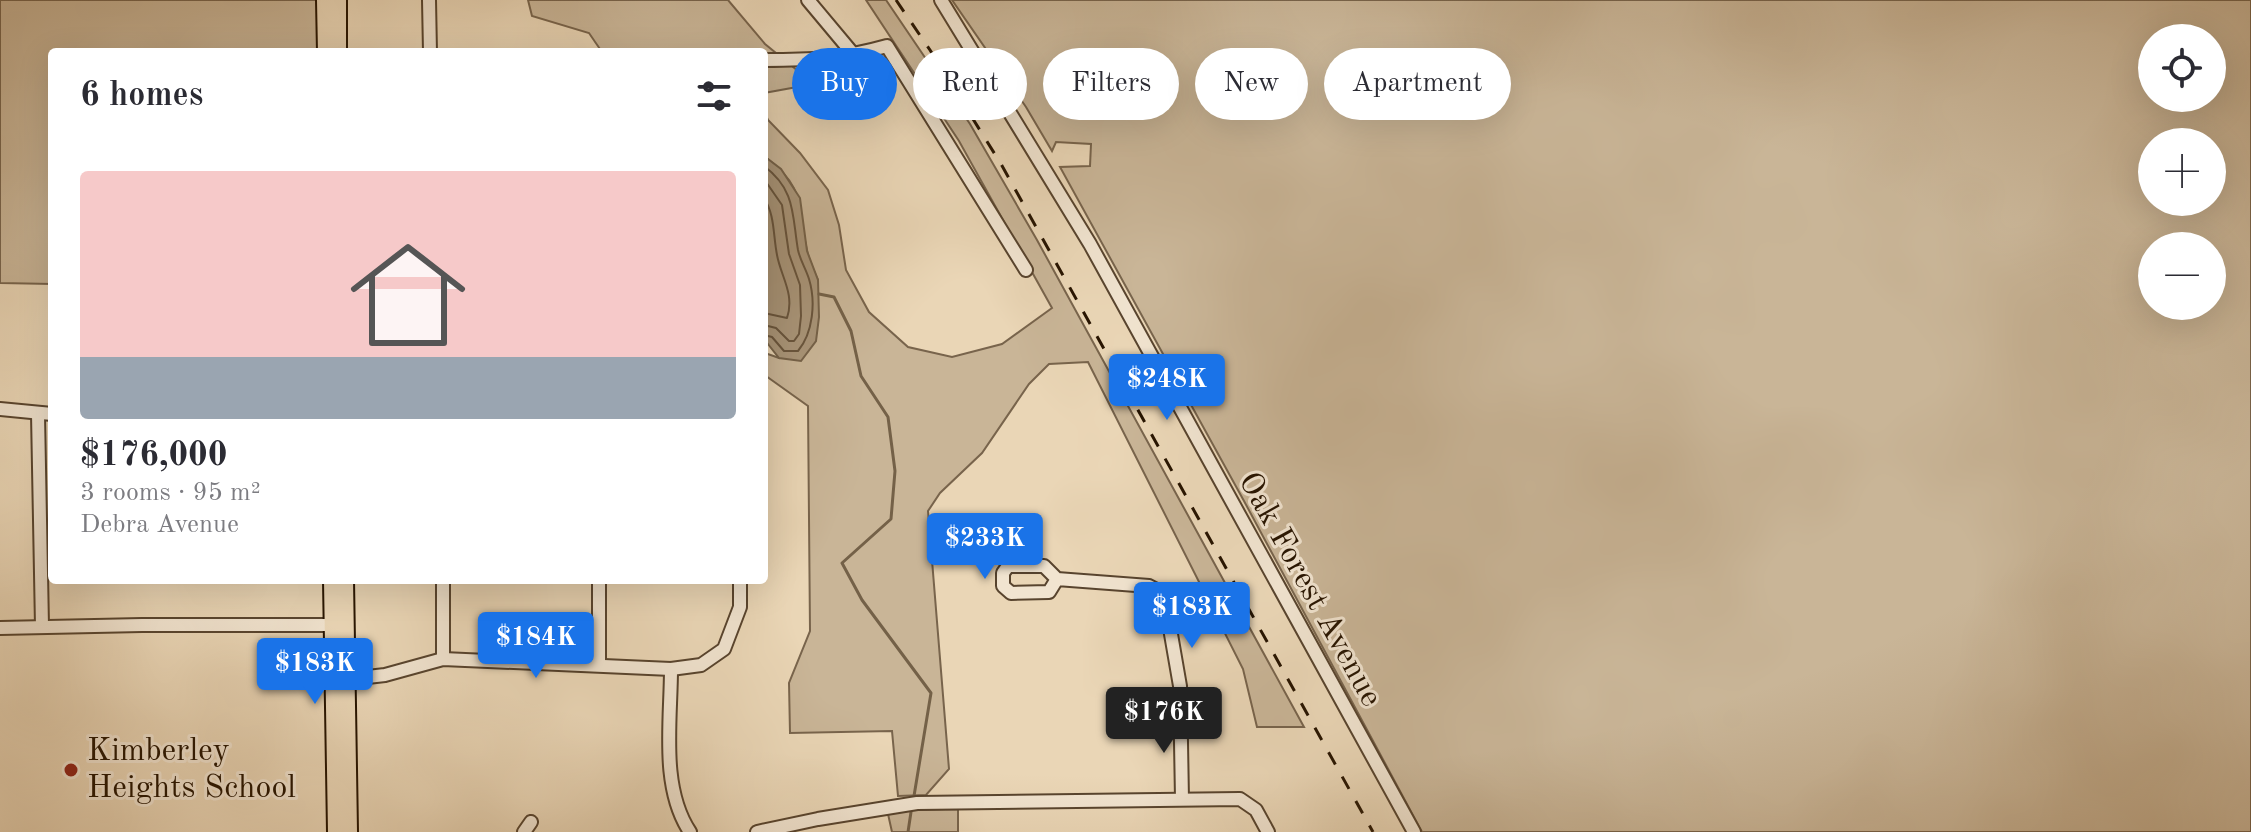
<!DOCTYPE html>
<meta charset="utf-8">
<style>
:root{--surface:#fff;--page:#f7f7f7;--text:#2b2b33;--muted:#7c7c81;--line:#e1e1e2;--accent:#1a73e8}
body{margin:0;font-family:"Old Standard TT",serif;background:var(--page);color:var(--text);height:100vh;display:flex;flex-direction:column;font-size:30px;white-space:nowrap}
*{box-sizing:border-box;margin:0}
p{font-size:26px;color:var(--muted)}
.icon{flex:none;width:44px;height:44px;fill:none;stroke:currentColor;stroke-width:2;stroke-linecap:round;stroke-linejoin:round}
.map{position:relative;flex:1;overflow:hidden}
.details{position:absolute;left:48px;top:48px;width:720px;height:536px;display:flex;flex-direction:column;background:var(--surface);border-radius:8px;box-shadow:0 8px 32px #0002}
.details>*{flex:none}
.hud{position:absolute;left:792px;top:48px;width:760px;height:72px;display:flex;gap:16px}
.fabs{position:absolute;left:2138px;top:24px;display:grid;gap:16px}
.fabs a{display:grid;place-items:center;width:88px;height:88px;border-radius:50%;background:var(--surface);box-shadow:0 8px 32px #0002;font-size:40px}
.price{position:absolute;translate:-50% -68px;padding:0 18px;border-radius:8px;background:var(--accent);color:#fff;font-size:26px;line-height:52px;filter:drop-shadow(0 2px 4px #0008)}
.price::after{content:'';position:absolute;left:50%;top:48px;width:24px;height:18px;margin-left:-12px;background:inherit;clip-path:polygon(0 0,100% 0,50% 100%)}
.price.on{background:#222;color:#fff}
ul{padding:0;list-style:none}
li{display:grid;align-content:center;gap:16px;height:424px;padding:0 32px}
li+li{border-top:2px solid var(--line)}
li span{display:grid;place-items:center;height:248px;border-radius:8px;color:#555}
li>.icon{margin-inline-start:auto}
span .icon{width:144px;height:144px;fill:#fffc;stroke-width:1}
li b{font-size:34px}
h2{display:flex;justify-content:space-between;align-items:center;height:96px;padding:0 32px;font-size:34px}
.tag{padding:0 28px;border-radius:36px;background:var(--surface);box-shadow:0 8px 32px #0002;font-size:28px;line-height:72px}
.tag.on{background:var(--accent);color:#fff}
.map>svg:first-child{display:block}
.green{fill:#c9b597;stroke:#78644c;stroke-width:2;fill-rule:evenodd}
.water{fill:#a89478;stroke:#746148;stroke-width:2}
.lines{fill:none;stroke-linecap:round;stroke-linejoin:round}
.shore{stroke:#68543c;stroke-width:2}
.stream{stroke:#746148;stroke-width:3}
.minor-casing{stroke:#58442e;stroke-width:16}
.major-casing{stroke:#271400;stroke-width:20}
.minor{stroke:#f1e4d0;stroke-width:12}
.major{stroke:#ead6b6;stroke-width:16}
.rail{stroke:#271400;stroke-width:3;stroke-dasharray:14 14;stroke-linecap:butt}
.poi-dot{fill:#8f2418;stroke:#f1e4d0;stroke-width:3}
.labels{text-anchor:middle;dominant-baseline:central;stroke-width:6;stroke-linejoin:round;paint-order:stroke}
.street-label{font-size:32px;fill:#271400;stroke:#f1e4d0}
.poi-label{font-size:32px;fill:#271400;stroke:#f1e4d0;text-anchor:start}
</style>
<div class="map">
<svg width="2251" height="832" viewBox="0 0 2251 832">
<rect width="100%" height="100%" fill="#ead6b6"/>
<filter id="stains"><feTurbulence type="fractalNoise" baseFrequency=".0025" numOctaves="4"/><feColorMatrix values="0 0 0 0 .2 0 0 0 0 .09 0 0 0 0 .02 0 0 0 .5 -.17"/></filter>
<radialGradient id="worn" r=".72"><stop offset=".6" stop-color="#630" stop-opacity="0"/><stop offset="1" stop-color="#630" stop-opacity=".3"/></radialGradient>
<!-- green -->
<g class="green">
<path d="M0,0H321V52H52V284L0,283Z"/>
<path d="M528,0H728L765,44L798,71L808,85L764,93V52H602L589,33L532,16Z"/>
<path d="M866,0H886L970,124L1037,240L1304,727H1257L1243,669L1088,362L1049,364L1029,384L982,453L940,493L928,511L949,769L926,795L898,796L892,731L790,733L789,683L810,631L808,406L766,376L765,353L779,358L818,280C814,271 809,261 807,250C796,205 808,189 764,156V111L768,120L800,153L828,190L839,225L846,270L869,312L908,347L952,357L1002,344L1052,308L959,141Z"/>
<path d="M952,0H2251V832H1422L1244,501L1060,167L1090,166L1091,144L1056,142L1052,151L1026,107ZM2152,38H2212V98H2152ZM2152,142H2212V202H2152ZM2152,246H2212V306H2152Z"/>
<path d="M958,809V832H892L888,814L908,810Z"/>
</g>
<!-- water -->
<path class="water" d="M764,156L781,169L800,198L807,251L818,280L819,317L816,341L801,361L779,358L764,339Z"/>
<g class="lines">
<!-- shore -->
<g class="shore">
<path d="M764,166C796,190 792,215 798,250C800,260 806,269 809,279C816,302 813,333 798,351H784L772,337L764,335"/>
<path d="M764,179L782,205L789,254L800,285L801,316L799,334L794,341H789L776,328L764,325"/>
<path d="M764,198C775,215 773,235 777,255C781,277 795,294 787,318L764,313"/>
</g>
<!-- stream -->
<g class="stream">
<path d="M819,294L834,297L851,331L861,376L888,417L895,471L891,519L842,563L862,600L931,693L914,796"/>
<path d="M908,832L911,812"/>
</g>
<defs>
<g id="minor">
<path d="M429,0L430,52"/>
<path d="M808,0L854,55"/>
<path d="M941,0L1090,244L1414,832"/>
<path d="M764,60C811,60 841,59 887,46L1026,270"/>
<path d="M0,409L52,414"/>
<path d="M38,414L42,626"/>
<path d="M1057,579L1049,592L1011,593L1003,586V573L1008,566H1044L1057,579L1149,586L1164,594L1180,686L1182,799"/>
<path d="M443,580V659"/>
<path d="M599,580V664"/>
<path d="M0,628L142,625H341"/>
<path d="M671,669C671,721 660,787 690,832"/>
<path d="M341,680L385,675L443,659L671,669L701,665L724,649L740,607V580"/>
<path d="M524,832L531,822"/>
<path d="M757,832L818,819L917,803L1240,799L1256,810L1268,832"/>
</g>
<g id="major">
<path d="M325,0L326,52"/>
<path d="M338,0V52"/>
<path d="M332,580L336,832"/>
<path d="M345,580L349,832"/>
</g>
</defs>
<!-- minor casing -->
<use href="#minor" class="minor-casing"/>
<!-- major casing -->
<use href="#major" class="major-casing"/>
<!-- minor -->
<use href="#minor" class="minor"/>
<!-- major -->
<use href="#major" class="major"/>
<!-- rail -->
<path class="rail" d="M896,0L930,50L1001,164L1373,832"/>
</g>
<!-- markers -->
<circle class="poi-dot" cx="71" cy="770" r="8"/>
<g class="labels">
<!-- street labels -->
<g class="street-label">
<text transform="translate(1309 590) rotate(61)">Oak Forest Avenue</text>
</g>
<!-- poi labels -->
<g class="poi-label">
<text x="87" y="752">Kimberley<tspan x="87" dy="37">Heights School</tspan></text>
</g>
</g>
<rect width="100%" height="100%" filter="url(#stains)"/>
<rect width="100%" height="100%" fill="url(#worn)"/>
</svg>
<div class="fabs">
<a><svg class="icon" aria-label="locate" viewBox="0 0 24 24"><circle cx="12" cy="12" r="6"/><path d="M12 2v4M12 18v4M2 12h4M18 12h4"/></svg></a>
<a>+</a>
<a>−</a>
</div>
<b class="price" style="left:1167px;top:422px">$248K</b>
<b class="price" style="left:985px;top:581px">$233K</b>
<b class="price" style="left:1192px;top:650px">$183K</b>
<b class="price" style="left:536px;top:680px">$184K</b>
<b class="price" style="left:315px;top:706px">$183K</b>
<b class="price on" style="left:1164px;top:755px">$176K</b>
<div class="hud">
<a class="tag on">Buy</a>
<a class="tag">Rent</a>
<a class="tag">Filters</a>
<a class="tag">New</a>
<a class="tag">Apartment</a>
</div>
<section class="details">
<h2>6 homes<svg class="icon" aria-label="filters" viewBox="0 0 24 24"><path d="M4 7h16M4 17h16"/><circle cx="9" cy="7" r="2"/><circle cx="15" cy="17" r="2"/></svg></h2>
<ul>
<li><span style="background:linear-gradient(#f6c9c9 75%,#9aa5b1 0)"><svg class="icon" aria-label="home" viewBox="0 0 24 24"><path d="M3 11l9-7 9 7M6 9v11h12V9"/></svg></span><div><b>$176,000</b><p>3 rooms · 95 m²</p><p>Debra Avenue</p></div></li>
</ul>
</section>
</div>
